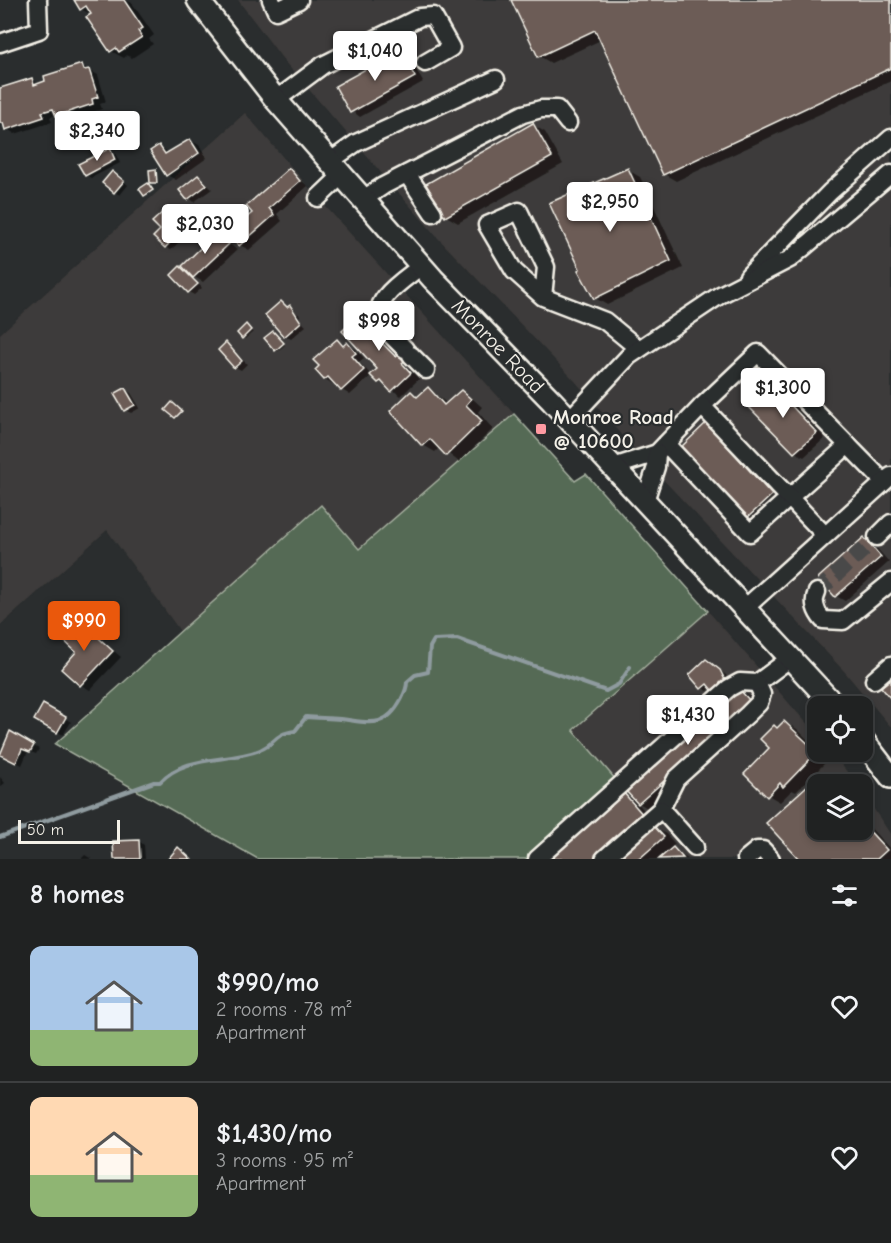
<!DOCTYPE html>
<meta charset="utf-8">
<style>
:root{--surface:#202222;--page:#2d2f2f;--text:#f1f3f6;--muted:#a2a4a5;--line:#3d3f40;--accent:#ea580c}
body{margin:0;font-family:"Comic Neue",sans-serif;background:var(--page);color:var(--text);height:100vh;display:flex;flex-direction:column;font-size:22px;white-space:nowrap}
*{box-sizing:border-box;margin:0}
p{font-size:20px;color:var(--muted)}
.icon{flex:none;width:33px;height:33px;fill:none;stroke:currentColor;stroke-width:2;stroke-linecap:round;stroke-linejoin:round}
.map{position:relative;height:859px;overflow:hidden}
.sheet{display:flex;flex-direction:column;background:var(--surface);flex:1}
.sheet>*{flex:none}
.tools{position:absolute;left:807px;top:696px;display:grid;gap:12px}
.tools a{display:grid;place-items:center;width:66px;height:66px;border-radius:12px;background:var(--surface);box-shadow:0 3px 9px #0003,0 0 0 2px var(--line);font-size:30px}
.scale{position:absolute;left:18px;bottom:15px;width:102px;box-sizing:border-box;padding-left:6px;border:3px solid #f4f1e8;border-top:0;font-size:16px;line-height:21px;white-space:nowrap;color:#f4f1e8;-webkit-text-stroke:4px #2a2d2e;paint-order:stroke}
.price{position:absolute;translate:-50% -51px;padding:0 14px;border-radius:6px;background:#fff;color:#222;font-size:20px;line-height:39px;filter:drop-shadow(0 2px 3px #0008)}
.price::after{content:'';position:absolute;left:50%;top:36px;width:18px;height:14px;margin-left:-9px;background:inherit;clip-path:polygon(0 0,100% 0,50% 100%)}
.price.on{background:var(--accent);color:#fff}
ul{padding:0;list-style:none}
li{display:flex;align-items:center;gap:18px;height:150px;padding:0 30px}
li+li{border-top:2px solid var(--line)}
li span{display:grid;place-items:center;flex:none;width:168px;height:120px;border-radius:12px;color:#555}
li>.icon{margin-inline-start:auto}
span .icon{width:72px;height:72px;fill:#fffc;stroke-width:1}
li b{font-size:26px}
h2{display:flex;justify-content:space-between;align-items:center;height:72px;padding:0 30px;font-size:26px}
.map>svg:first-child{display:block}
.built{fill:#3e3b3a}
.green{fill:#556a55;stroke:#a4ae9e;stroke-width:1.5}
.shadow{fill:#0007}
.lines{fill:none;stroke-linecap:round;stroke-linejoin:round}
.stream{stroke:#8f9b9f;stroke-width:4}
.building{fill:#6c5b56;stroke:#f4f1e8;stroke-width:1.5}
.minor-tunnel{stroke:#484a4a;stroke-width:16;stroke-dasharray:16 8;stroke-linecap:butt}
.minor-casing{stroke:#f4f1e8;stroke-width:21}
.major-casing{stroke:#f4f1e8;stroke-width:26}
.minor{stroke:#2a2d2e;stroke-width:16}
.major{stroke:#2a2d2e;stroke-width:21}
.poi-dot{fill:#ff9aa2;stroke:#2a2d2e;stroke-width:2}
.labels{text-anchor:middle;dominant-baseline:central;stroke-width:4.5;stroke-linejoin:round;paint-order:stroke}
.street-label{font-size:21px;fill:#f4f1e8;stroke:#2a2d2e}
.poi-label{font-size:21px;font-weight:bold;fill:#f4f1e8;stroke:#2a2d2e;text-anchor:start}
</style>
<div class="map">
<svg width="891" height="859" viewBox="0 0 891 859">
<rect width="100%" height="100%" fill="#2a2d2e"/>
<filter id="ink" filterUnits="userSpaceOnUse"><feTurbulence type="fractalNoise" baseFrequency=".0167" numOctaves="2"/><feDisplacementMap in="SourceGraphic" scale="12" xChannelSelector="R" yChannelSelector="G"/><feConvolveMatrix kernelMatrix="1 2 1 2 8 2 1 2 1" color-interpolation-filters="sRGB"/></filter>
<g filter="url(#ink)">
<!-- built -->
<g class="built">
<path d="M238,0H891V727L844,671L623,437L575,381L437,237L285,62Z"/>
<path d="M245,113L317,197L514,414L359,550L321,505L180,631L107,530L0,626V334Z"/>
<path d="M708,611L817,735L818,752H831L857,784H818V830H862L863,793L891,835V859H527L616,781L573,731Z"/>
</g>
<!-- green -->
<path class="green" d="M514,414L575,481L586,474L708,611L573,730L616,780L527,859H258L55,744L321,505L359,549Z"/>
<!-- shadow -->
<g class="shadow">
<path d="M76,0H126L132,3L154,35L149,39L153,44L132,58L127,55L124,58L111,51L92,15L81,9Z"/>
<path d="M512,0H891V81L676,181L664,174L601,40L551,63L539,56Z"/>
<path d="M400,52L409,57L423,82L360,117L352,111Z"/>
<path d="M82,66L98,75L106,102L100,104L102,109L66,120L56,115L50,117L52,122L15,134L0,124V90L32,80L41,85Z"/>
<path d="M533,125L545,132L563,164L458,223L446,216Z"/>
<path d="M190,140L199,145L207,158L176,180L167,175L159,146L169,153Z"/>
<path d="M110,149L115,153L120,163L91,178L86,175Z"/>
<path d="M289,170L308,186L277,214L282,221L249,250L240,245L225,228L234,220L241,224L254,213Z"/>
<path d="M628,170L640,177L683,268L607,305L595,298Z"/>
<path d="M156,171L159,184H154L152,183Z"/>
<path d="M118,176L128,185L120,195L114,192Z"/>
<path d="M199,177L212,189L194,202L181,190Z"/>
<path d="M165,212L177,222L174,226L185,236L171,250L165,247L163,230Z"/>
<path d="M217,234L237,250L203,282L191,275L202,288L194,295L189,292L181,268L189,272Z"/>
<path d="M281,303L300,315L299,319L306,326L291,339L285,336Z"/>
<path d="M363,314L371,319L394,343L389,348L398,357H423L410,369L419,379L401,396L372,375L350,395L325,379L337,341L356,349L364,358L359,362L372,376L379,369Z"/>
<path d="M249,328L253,332L245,339L243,337Z"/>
<path d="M275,334L285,345L278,351L276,349Z"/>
<path d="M226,344L247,364L241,370L235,367Z"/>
<path d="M773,387L782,392L825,438L804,457L795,452L751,407Z"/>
<path d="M125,389L131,393L140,408L131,413L125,410Z"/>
<path d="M428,389L448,404L461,392L473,399L482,407L478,412L493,429L459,462L440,447L435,452L423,445L412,393L419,397Z"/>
<path d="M708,427L773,497L749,519L747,518Z"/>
<path d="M864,539L873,544L889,562L845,601L836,596L820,578Z"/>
<path d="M77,620L121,657L90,690L81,685Z"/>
<path d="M712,664L726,675L730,683L719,692L712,687L708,691L702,688Z"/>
<path d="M739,690L751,697L763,711L651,810L637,802Z"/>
<path d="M44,706L71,722L63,735L36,720Z"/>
<path d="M785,722L797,729L828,760L796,792L792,790L780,802L768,795L771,748L778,729Z"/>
<path d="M11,733L39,749L36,754L28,751L22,765L6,757Z"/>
<path d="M0,777L5,783L0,787Z"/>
<path d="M820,777L832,784H818V830H862V819L891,850V859H801L768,823Z"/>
<path d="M623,794L636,801L655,823L652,826L666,834L675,844L671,848L688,859H549Z"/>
<path d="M139,841L144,845L145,859H116Z"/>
<path d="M85,855L90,858L91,859H81Z"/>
</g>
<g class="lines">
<!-- stream -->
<path class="stream" d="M0,837L154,782H160C186,754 228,763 260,750C277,743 273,734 295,731L306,717C318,718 329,718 340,719C368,722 385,730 401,700C404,694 407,689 407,682L415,675L428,672L430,647L434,640L457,639L606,691L619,684L630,667"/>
</g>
<!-- building -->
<g class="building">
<path d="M74,0H124L143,28L138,31L142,37L119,52L116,48L110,52L86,17L91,14L86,6L80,10Z"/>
<path d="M511,0H891V68L663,175L595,30L538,57Z"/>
<path d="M400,50L415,77L350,113L335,86Z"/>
<path d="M82,64L84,70L89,69L98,97L92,99L93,104L56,116L53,109L42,112L44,117L5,130L3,123H0V88L32,78L34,85L45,81L44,76Z"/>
<path d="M533,123L552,157L445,217L426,184Z"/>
<path d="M190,139L199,153L166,176L150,151L159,145L165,154Z"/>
<path d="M110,148L115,160L85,176L78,164Z"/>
<path d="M289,168L300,181L269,208L274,215L239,246L223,228L233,218L239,224L252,213L246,206Z"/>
<path d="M628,168L671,261L594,299L578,270L580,269L549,203Z"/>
<path d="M156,169L157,183H150L149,170Z"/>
<path d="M112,171L124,181L114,193L102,183Z"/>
<path d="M198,175L207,185L187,200L179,190Z"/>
<path d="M148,183L153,190L144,196L139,189Z"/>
<path d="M165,210L173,218L169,222L180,232L165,248L153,237L160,230L152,222Z"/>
<path d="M217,232L229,244L193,278L182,266Z"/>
<path d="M180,266L198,284L188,293L171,275Z"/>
<path d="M281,301L287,307L290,305L301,322L284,337L265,315Z"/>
<path d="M362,312L386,338L381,342L396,357L409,345L415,352L402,363L411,373L391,392L381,381L378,383L370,375L377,369L342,331Z"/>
<path d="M246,324L251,330L242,339L237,333Z"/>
<path d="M273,331L284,343L275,351L264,338Z"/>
<path d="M337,339L343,346L347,342L356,353L352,356L364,370L341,391L328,377L324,380L315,370L319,366L313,360Z"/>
<path d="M226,342L242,361L234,368L218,350Z"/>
<path d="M772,385L817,433L794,453L749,407Z"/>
<path d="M428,387L444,405L461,390L471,399L466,405L482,421L446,456L430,439L422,446L390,411L411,391L417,397Z"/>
<path d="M125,388L135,405L124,411L114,394Z"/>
<path d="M172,402L182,411L175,418L165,410Z"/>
<path d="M706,423L772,495L746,519L679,449Z"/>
<path d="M864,537L881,557L835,597L818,578Z"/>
<path d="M77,618L113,651L80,686L61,669L76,652L59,636Z"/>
<path d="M706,659L720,670L725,680L712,690L707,684L701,689L689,675Z"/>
<path d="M891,679V699L881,687Z"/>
<path d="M739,689L752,703L638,804L625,790Z"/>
<path d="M43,704L66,717L57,733L34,720Z"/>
<path d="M784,721L817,752L783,787L780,783L767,797L744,774L769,748L760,739L774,725L777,728Z"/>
<path d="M10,731L34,745L30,752L22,749L16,763L0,755Z"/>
<path d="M819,775L828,784H818V830H862V823L887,850L877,859H799L766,823Z"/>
<path d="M623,792L644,816L595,859H547Z"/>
<path d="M653,825L664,837L639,859H615Z"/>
<path d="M139,840L140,859H114L113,841Z"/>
<path d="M178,847L191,859H168Z"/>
<path d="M673,847L683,858L659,859Z"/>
</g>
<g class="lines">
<!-- minor-tunnel -->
<path class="minor-tunnel" d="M817,592L877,537"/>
<defs>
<g id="minor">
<path d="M271,0L276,11L299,0"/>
<path d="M0,43L39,30L38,0"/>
<path d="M276,100L323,65L420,17L433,16L451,48L425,63"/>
<path d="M329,162L356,143L496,79"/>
<path d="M407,174L433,213"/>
<path d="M318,198L341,176"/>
<path d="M362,200L383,186L523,114L541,109H557L568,123"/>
<path d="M748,276L830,192L891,138"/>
<path d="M543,297L546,267L519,211L487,225L514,271L543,297L605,321L639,349"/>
<path d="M405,349C397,341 388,333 382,324C367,301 407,278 421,266"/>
<path d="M411,355L426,370"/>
<path d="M702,406L758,353L884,482"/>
<path d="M569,420L629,356L720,295L790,259L891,174"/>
<path d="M666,444L750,533L848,445"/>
<path d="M613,467L657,453L702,406L825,535"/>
<path d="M645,501L656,467L657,453"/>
<path d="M877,537L891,523"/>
<path d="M817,592C812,602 816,612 823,620L843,621L891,582"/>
<path d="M745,608L891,476"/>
<path d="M874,680L891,665"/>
<path d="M695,847L661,809L676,779L748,714L759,703L762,694L757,683L792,657"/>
<path d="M537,859L729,688L740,682L757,683"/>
<path d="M604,859L661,809"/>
<path d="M746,859L757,850H763L771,859"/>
</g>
<g id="major">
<path d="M198,0L276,100L433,279L552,401L835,706"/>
<path d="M862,739L891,777"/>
</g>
</defs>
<!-- minor casing -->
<use href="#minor" class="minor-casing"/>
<!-- major casing -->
<use href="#major" class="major-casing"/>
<!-- minor -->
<use href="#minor" class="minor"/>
<!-- major -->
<use href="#major" class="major"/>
</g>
</g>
<!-- markers -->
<rect class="poi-dot" x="535" y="423" width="12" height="12" rx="3"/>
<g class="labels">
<!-- street labels -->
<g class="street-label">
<text transform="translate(498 346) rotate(46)">Monroe Road</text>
</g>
<!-- poi labels -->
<g class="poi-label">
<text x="553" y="417">Monroe Road<tspan x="553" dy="24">@ 10600</tspan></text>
</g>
</g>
</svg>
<div class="tools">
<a><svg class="icon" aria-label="locate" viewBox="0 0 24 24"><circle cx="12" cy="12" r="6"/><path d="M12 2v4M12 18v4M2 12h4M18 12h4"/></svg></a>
<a><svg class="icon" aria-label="layers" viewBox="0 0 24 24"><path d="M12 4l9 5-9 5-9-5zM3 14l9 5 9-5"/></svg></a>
</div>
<div class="scale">50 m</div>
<b class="price" style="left:375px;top:82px">$1,040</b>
<b class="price" style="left:97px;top:162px">$2,340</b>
<b class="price" style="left:610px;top:233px">$2,950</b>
<b class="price" style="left:205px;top:255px">$2,030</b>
<b class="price" style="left:379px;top:352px">$998</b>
<b class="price" style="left:783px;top:419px">$1,300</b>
<b class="price on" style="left:84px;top:652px">$990</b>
<b class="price" style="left:688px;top:746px">$1,430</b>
</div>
<section class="sheet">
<h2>8 homes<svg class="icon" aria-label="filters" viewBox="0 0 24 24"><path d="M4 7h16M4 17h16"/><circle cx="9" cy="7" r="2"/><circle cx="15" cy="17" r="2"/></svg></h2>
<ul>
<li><span style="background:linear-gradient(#a9c7e8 70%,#8fb573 0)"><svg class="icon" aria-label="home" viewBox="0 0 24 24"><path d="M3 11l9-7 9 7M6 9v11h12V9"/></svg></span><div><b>$990/mo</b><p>2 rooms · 78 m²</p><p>Apartment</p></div><svg class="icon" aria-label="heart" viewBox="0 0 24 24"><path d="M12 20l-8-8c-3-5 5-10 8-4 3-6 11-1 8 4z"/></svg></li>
<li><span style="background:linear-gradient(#ffd9b3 65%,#8fb573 0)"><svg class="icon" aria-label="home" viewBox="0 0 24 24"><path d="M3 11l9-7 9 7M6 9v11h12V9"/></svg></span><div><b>$1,430/mo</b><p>3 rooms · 95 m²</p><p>Apartment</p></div><svg class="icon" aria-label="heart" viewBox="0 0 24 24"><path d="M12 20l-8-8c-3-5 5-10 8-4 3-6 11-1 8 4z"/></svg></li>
</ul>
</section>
